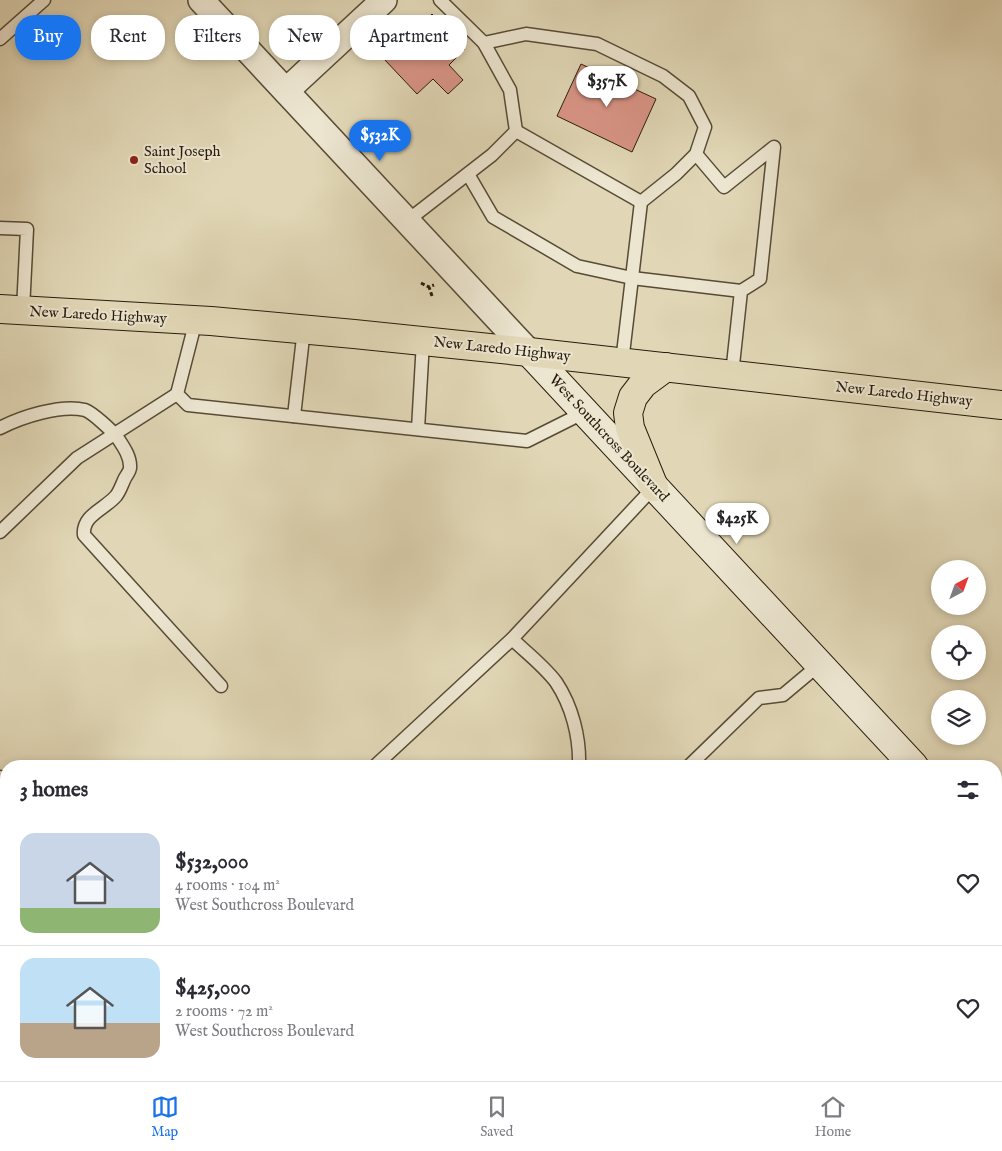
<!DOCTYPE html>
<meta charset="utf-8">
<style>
:root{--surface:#fff;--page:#f2f2f3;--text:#2b2b33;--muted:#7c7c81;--line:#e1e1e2;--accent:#1a73e8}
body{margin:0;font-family:"IM FELL English",serif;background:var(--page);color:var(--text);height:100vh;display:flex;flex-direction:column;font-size:19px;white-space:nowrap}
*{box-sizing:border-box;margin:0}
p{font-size:16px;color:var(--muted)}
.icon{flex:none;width:28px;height:28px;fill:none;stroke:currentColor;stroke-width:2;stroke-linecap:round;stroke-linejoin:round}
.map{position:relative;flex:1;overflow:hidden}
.side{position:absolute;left:0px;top:760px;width:1002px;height:321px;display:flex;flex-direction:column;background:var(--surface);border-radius:20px 20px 0 0;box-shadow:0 2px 8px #0003}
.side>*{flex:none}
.guide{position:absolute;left:15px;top:15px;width:500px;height:45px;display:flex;gap:10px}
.needle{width:32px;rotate:41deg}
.fabs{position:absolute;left:931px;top:560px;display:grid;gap:10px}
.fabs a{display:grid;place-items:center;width:55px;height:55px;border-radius:50%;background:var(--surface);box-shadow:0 2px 8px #0003;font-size:25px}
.price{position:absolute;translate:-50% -42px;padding:0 11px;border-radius:18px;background:#fff;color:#222;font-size:16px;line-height:32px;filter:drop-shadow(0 1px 2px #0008)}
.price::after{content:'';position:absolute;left:50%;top:30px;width:15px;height:11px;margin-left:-8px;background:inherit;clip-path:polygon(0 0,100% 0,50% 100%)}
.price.active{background:var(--accent);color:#fff}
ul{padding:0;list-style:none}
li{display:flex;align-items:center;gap:15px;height:125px;padding:0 20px}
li+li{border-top:1px solid var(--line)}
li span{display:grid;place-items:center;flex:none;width:140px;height:100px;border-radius:15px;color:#555}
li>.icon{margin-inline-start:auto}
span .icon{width:60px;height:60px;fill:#fffc;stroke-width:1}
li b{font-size:21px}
h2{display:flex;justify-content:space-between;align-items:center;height:60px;padding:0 20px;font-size:21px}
.tag{padding:0 18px;border-radius:20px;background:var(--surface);box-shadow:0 2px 8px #0003;font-size:18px;line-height:45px}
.tag.active{background:var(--accent);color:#fff}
.menu{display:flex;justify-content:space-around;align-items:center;height:70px;border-top:1px solid var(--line);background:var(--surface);font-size:14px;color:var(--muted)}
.menu a{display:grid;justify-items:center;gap:2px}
.menu .active{color:var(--accent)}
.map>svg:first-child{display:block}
.building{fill:#d99486;stroke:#281c0c}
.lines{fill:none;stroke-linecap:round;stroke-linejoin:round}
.service-casing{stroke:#564b36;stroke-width:15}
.minor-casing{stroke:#564b36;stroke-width:28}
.secondary-casing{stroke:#281c0c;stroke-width:30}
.primary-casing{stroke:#281c0c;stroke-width:30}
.path{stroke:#281c0c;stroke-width:3;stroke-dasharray:4 2.5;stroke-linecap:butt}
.service{stroke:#ece5d0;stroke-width:12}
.minor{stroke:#ece5d0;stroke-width:25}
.secondary{stroke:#ece5d0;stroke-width:28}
.primary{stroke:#e1d7b6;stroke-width:28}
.poi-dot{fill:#8f2418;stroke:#ece5d0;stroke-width:2}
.labels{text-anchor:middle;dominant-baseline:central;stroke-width:4;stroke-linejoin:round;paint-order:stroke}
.poi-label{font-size:15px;fill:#281c0c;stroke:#ece5d0;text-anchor:start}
.street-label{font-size:15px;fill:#281c0c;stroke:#ece5d0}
</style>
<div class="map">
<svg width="1002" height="1081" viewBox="0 0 1002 1081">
<rect width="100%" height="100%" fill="#e1d7b6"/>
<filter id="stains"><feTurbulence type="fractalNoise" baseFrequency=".004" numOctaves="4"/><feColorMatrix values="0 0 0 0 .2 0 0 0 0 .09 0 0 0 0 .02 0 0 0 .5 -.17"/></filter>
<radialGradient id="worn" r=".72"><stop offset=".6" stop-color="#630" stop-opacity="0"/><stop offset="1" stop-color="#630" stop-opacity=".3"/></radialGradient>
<!-- building -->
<g class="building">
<path d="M432,14L465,49L449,65L463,80L448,94L433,79L417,94L384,59Z"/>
<path d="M581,64L656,99L632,152L557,116Z"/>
</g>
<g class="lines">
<defs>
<g id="service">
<path d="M440,0L484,43L526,34L597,44L663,76L689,96L705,127L696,154L676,174L641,202L622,362"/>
<path d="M0,39L44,0"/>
<path d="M516,131L641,202"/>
<path d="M696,154L724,187L774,147L760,279L741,291L732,374"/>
<path d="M468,174L493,217L577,266L632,278L741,291"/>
<path d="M407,221L492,155L516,131L510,90L484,43"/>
<path d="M0,228L27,229L23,310"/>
<path d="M196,320L177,394L188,405L527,441L585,412"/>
<path d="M294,416L304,329"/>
<path d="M0,428C21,417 61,404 85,410C93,413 111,430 117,437C123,446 131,457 130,468C130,471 126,476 125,478C122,484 120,491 116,496C105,509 82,515 84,535L221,686"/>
<path d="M418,429L423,341"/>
<path d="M0,532L77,458L177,394"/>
<path d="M512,639C527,653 544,666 556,682C572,706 580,737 579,766"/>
<path d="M375,766L512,639L654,487"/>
<path d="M689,766L759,698L783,695L820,664"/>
<path d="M0,777L6,784"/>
<path d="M858,1075L864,1081"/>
<path d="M55,1081L56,1075"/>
<path d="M266,1081L273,1075"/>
<path d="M455,1081L460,1075"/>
</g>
<g id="minor">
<path d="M201,0L529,352"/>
<path d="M286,91L384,0"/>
</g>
<g id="secondary">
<path d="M529,352L914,766"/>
<path d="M996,854L1002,860"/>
</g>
<g id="primary">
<path d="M0,309L211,321L354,334L529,352L1002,405"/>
<path d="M654,487L630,428L628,413L633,397L643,384L666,367"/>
</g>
</defs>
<!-- service casing -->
<use href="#service" class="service-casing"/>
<!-- minor casing -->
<use href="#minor" class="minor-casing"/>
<!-- secondary casing -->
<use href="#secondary" class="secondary-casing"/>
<!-- primary casing -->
<use href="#primary" class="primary-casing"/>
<!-- path -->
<g class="path">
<path d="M421,283L429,287"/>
<path d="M432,296L429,287L434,285"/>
</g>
<!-- service -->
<use href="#service" class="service"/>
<!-- minor -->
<use href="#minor" class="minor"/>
<!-- secondary -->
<use href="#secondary" class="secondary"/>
<!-- primary -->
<use href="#primary" class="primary"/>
</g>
<!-- markers -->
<circle class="poi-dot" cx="134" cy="160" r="5"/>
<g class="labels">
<!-- poi labels -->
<g class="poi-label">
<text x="144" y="151">Saint Joseph<tspan x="144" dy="17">School</tspan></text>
</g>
<!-- street labels -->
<g class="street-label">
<text transform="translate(98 315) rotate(3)">New Laredo Highway</text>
<text transform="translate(502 349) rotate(6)">New Laredo Highway</text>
<text transform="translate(904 394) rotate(6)">New Laredo Highway</text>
<text transform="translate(609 438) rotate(47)">West Southcross Boulevard</text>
</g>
</g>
<rect width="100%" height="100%" filter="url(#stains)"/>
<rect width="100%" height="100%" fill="url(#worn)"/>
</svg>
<div class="fabs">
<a><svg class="needle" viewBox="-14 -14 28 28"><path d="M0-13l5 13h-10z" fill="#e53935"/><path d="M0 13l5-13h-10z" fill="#7c7c81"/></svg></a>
<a><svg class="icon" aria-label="locate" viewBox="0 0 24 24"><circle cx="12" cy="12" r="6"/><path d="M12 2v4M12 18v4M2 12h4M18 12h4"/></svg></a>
<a><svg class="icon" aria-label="layers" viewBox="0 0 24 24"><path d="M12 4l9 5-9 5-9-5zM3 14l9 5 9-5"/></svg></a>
</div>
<b class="price" style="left:607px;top:108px">$357K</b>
<b class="price active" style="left:380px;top:162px">$532K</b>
<b class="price" style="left:737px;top:545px">$425K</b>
<div class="guide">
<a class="tag active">Buy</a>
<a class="tag">Rent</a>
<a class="tag">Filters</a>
<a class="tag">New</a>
<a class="tag">Apartment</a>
</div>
<section class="side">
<h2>3 homes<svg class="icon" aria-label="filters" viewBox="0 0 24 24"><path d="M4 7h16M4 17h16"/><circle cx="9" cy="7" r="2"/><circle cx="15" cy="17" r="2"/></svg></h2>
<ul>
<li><span style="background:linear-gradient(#c9d6e8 75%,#8fb573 0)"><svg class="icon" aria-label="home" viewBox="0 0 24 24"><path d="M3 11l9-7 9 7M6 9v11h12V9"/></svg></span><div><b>$532,000</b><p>4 rooms · 104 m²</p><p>West Southcross Boulevard</p></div><svg class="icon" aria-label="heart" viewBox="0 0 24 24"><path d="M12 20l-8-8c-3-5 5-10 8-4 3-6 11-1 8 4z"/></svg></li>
<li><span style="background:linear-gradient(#bfe0f5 65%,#b9a48a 0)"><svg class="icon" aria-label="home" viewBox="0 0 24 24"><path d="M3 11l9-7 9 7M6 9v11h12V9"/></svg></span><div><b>$425,000</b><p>2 rooms · 72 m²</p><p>West Southcross Boulevard</p></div><svg class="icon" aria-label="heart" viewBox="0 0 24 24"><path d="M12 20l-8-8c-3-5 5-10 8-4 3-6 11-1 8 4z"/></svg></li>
</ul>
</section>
</div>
<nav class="menu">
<a class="active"><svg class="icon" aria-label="map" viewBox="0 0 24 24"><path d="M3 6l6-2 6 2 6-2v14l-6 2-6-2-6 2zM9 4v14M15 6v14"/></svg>Map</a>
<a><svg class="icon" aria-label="saved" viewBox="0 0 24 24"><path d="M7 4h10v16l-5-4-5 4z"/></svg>Saved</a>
<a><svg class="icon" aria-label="home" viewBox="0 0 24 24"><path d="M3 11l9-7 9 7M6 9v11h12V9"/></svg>Home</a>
</nav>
